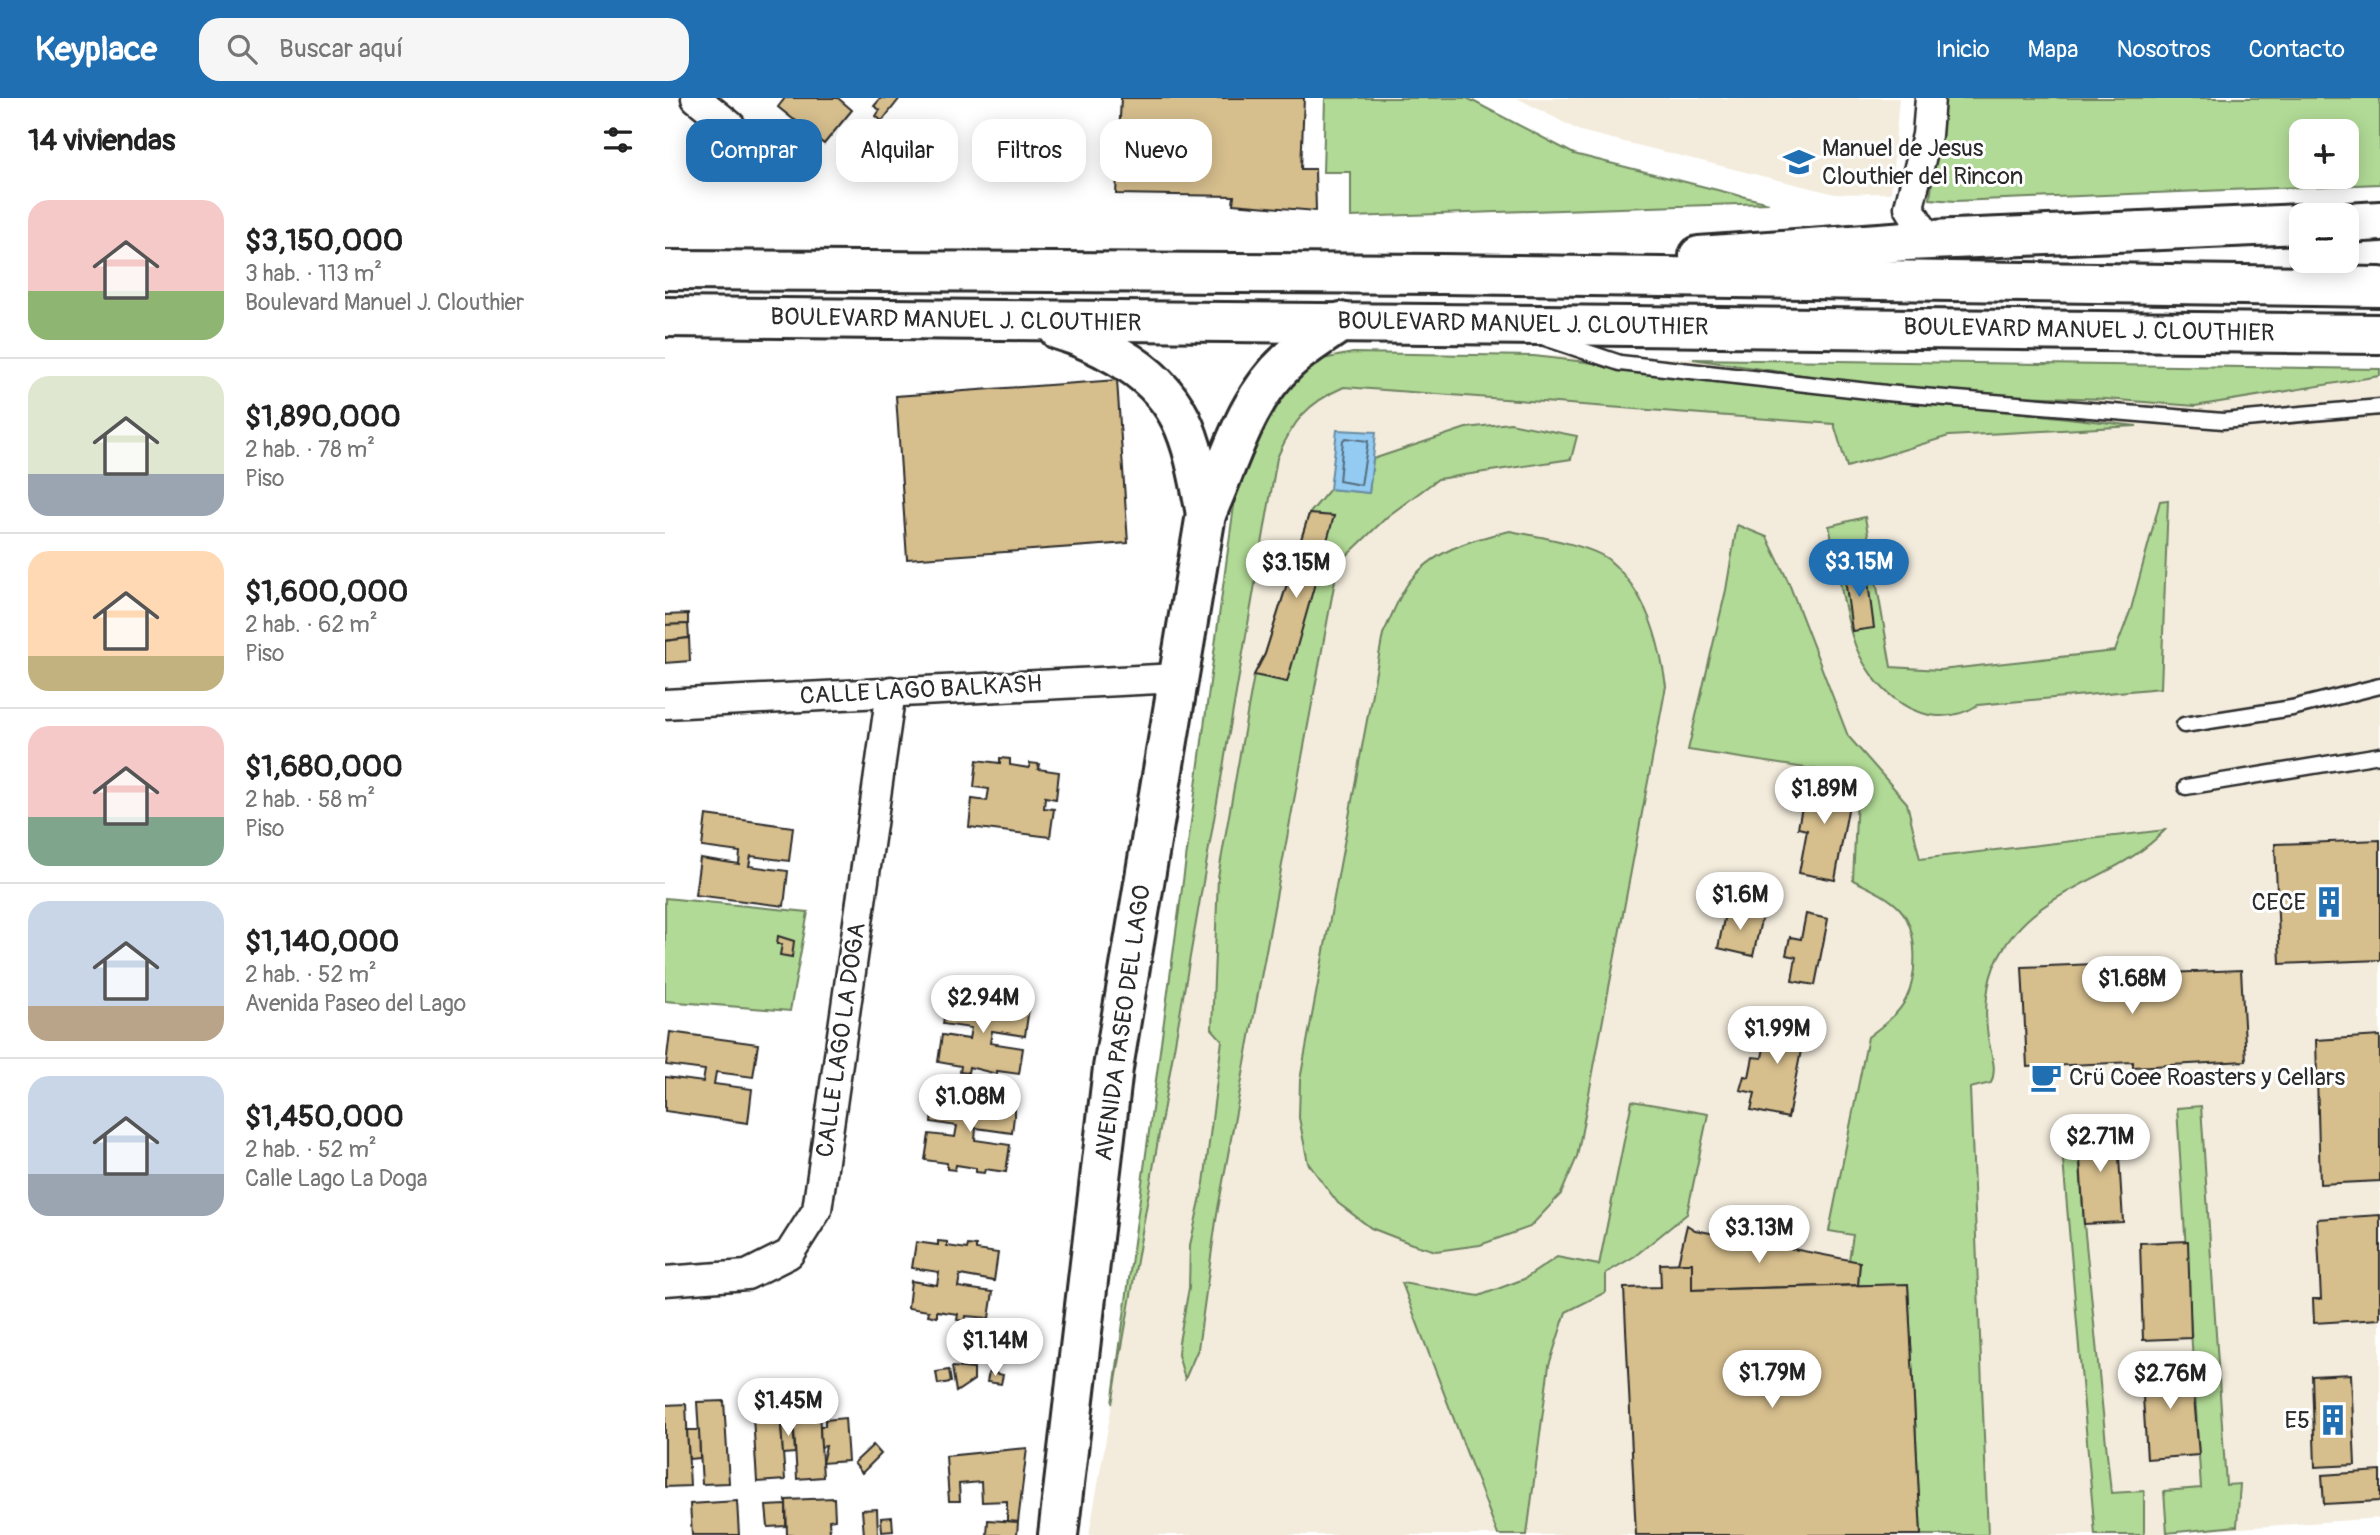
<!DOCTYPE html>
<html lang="es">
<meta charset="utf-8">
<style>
:root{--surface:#fff;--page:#f6f6f6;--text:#222;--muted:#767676;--line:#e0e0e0;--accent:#1f6fb2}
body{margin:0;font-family:Pangolin,sans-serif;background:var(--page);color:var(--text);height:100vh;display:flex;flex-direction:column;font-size:26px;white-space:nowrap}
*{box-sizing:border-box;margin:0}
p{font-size:23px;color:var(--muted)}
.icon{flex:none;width:38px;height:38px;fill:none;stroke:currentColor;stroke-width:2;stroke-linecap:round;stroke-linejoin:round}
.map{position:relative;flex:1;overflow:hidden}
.side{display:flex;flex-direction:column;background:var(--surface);width:665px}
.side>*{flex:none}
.guide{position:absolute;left:21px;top:21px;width:665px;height:63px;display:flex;gap:14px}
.tools{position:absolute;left:1624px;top:21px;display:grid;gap:14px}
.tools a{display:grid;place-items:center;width:70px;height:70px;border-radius:14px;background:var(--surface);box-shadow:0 4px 18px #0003;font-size:35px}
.price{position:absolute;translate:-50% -60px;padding:0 16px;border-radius:24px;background:#fff;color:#222;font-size:23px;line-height:46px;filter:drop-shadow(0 2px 4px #0008)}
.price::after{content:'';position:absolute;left:50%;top:42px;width:21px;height:16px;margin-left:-10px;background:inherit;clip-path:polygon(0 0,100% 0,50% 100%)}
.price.current{background:var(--accent);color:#fff}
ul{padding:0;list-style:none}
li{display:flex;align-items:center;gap:21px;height:175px;padding:0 28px}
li+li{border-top:2px solid var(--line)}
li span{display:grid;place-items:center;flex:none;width:196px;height:140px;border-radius:21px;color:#555}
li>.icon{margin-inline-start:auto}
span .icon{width:84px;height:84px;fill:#fffc;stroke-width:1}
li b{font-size:30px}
h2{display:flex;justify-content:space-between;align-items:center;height:84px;padding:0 28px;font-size:30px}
.pill{padding:0 24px;border-radius:21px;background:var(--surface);box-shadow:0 4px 18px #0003;font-size:24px;line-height:63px}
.pill.current{background:var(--accent);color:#fff}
header{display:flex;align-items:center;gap:42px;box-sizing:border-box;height:98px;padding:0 35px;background:var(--accent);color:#fff}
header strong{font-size:33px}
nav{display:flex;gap:38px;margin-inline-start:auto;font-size:24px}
.search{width:490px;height:63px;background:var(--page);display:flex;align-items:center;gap:18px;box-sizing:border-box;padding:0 24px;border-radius:21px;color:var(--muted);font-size:26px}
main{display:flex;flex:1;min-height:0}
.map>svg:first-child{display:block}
.built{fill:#f3ecdd}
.green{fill:#b1da96;stroke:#6e8260;stroke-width:2;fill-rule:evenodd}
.water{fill:#93cbf2;stroke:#698ba2;stroke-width:2}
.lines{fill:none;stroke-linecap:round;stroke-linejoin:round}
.shore{stroke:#556b7b;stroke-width:2}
.building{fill:#d6be8d;stroke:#2b2b2b;stroke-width:2}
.lane-casing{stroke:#2b2b2b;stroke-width:19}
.street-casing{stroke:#2b2b2b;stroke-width:33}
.secondary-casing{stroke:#2b2b2b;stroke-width:44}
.primary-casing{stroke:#2b2b2b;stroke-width:44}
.lane{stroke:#fff;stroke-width:14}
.street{stroke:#fff;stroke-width:28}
.secondary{stroke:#fff;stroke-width:38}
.primary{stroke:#fff;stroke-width:38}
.labels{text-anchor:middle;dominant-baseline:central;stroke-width:6;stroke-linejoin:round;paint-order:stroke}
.poi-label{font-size:24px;fill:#2b2b2b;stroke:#fff;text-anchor:start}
.street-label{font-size:24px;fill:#2b2b2b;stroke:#fff}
</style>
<header>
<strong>Keyplace</strong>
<div class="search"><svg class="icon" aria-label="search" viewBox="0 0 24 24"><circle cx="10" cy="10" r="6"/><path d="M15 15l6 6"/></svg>Buscar aquí</div>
<nav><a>Inicio</a><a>Mapa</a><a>Nosotros</a><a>Contacto</a></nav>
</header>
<main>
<section class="side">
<h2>14 viviendas<svg class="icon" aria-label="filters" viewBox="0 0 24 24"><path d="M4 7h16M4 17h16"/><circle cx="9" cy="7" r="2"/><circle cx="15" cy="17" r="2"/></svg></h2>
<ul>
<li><span style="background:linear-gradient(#f6c9c9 65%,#8fb573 0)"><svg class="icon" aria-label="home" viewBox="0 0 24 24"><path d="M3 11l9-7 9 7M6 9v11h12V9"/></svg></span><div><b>$3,150,000</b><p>3 hab. · 113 m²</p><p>Boulevard Manuel J. Clouthier</p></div></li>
<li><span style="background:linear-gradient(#dfe7d0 70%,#9aa5b1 0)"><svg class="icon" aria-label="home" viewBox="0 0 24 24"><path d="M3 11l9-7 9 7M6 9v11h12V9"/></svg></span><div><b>$1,890,000</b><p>2 hab. · 78 m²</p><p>Piso</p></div></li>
<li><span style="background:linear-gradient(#ffd9b3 75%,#c2b280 0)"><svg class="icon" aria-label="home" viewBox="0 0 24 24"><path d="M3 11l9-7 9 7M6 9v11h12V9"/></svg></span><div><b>$1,600,000</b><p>2 hab. · 62 m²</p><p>Piso</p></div></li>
<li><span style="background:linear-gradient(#f6c9c9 65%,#7fa58c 0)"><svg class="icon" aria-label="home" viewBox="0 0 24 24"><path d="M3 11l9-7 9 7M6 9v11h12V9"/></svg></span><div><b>$1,680,000</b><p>2 hab. · 58 m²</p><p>Piso</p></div></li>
<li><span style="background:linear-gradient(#c9d6e8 75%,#b9a48a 0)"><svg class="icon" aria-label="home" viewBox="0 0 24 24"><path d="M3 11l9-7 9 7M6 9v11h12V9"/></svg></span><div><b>$1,140,000</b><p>2 hab. · 52 m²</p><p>Avenida Paseo del Lago</p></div></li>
<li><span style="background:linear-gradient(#c9d6e8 70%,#9aa5b1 0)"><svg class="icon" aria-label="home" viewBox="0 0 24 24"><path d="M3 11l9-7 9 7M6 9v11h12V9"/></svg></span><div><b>$1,450,000</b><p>2 hab. · 52 m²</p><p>Calle Lago La Doga</p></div></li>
</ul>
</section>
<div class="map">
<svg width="1715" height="1437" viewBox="0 0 1715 1437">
<rect width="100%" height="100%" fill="#fff"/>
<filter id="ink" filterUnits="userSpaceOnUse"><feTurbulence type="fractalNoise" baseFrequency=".0143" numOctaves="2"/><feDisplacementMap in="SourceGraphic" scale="14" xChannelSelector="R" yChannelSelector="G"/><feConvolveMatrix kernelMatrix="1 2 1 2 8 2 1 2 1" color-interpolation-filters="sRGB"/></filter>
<g filter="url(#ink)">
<!-- built -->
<g class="built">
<path d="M852,0H1234L1226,95L1170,96L915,33Z"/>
<path d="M688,255L1715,271V1420L1477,1437H424L447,1306L573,378L671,256Z"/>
</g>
<!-- green -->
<g class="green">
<path d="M660,0H802L909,56L1104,105L686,119V74H658Z"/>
<path d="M1278,0H1715V86L1290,103L1265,101ZM1636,33H1682V79H1636Z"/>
<path d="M688,255L869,258L1472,328L1284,338L1182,369L1169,326L679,289C642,305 628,323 612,360L447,1306L573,378L591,319L648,263Z"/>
<path d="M1028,261L1715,271V278L1530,308L1441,301L1258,295Z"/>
<path d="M845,325L912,338L906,361L773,381L723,418L673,466L552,1116L533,1251L520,1281L513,1257L514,1244L524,1190L525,1147L539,1085L557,942L547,931L553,779L589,577L600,556L644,416L665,391L704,395L708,361L801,330Z"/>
<path d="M1503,402L1496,590L1313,607C1259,641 1203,591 1187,538C1177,503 1172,464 1164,428L1200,419L1226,569L1275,572L1450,553L1466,511L1495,403Z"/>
<path d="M1072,427L1102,439L1123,483L1183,638L1242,705L1255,761L1500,732C1449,786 1371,787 1333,860C1321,883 1319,914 1323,939C1325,955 1333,969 1326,985L1305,990L1323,1437H1256L1243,1187H1193L1195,1164L1184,1162L1188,1137L1164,1133L1203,939C1217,928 1233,917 1241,901C1253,877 1253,831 1235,811C1223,798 1204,790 1188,782L1193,678L1023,652L1061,492Z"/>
<path d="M845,433C870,438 926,447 944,462C982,495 994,541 1001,588L912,1059L896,1096L865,1129L815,1147L771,1153L747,1146L706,1130L673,1105L643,1065L634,1020L635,982L718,536C726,520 732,502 742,487C766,453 807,441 845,433Z"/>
<path d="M0,800L143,814L125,913L0,903Z"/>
<path d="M967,1003L1043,1016L1022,1116L970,1158L941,1175V1194L901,1214L884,1267L862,1437H833L737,1185L814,1198L859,1181L892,1159L934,1167Z"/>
<path d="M1536,1008L1561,1387L1575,1386L1572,1428L1502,1435L1499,1393L1536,1390L1512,1010Z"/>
<path d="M1396,1038H1413L1419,1126L1446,1395L1479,1393V1437H1430Z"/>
</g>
<!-- water -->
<path class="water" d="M672,332L711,334L704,395L665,391Z"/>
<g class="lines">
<!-- shore -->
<path class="shore" d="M681,340L703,343L696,387L674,383L678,342Z"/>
</g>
<!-- building -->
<g class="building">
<path d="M120,0H173L187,12L159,46L113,9Z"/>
<path d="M216,0H235L217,23L211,18L215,12L209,8Z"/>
<path d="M456,0H639L636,71H650L651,113L568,106L569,98L451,96Z"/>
<path d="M130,22L141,31L131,41L125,38L124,32Z"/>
<path d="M452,282L463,445L242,461L231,298Z"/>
<path d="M644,416L669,418L622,584L589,577L600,556Z"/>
<path d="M1201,469L1209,530L1187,533L1179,473Z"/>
<path d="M23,516V526L0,527V517Z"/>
<path d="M23,526L24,540L0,543V527Z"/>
<path d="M24,540L25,563L0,565V543Z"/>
<path d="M335,660L345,661V667L364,670L365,665L374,666L373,671L394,674L391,701L380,699L379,710L389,711L385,739L304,729L307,701L322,703L324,691L309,689L312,662L335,665Z"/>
<path d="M1152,678L1188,685L1170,782L1134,775L1142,732L1133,730L1137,709L1132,708L1134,694L1148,697Z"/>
<path d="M41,717L128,729L124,763L86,758L84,768L123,773L119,808L30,797L35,760L74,766L75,754L37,749Z"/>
<path d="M1715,742V862L1615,866L1610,746Z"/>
<path d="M1061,811L1097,818L1088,858L1053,850Z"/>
<path d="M1141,816L1163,821L1150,887L1127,883L1131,859L1121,857L1125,839L1136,841Z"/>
<path d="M113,838L129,843L127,859L115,857L117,846H112Z"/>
<path d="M1477,864L1478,876L1576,872L1581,963L1468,969V964L1362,969L1357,869Z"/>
<path d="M300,891L343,895L342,902L334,901L333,906L313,903L314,898L298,900Z"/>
<path d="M304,897L314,898L313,903L333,906L334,901L342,902V907L364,910L360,938L327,933L325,945L358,950L354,976L332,973V976L304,969L303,975L295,974L296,968L273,964L277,937L304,941L306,930L278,926L282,898L304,901Z"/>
<path d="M1106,914L1142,921L1123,1020L1086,1012L1090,995L1075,992L1079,978L1084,979L1088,959L1097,960Z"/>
<path d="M5,934L93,946L88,979L51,974L49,986L87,991L83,1025L0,1013V979L38,984L40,972L1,967Z"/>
<path d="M1715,938V1083L1655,1086L1651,942Z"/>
<path d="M293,987L312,989L310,1005L299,1003L300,998L291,997Z"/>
<path d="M291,997L300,998L299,1003L320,1006V1001L329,1002L328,1007L350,1010L347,1035L311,1030L310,1042L345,1047L341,1074L320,1071L319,1075L311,1074V1070L291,1067L290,1072L282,1071V1065L260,1062L264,1036L290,1039L292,1028L266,1024L269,999L290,1002Z"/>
<path d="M1452,1026L1458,1124L1419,1126L1413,1028Z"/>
<path d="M1715,1117V1221L1649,1225L1648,1201H1656L1652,1121Z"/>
<path d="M1022,1127L1030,1132L1195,1164L1193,1187L1027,1192V1165H1013Z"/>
<path d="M273,1143L282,1144V1148L302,1151L303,1147L311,1148V1152L333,1155L329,1183L295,1177L293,1189L328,1194L324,1220L301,1218L300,1223L292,1222L293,1216L272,1213V1219L263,1217L264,1213L243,1210L246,1183L272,1187L274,1174L247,1170L251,1144L273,1147Z"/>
<path d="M1523,1143L1526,1240L1478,1242L1475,1145Z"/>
<path d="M1027,1165V1192L1243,1186L1256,1437H971L959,1190L996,1189L995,1166Z"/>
<path d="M1526,1264L1534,1357L1482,1361L1476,1268Z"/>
<path d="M287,1269L309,1271V1282L291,1294Z"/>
<path d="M284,1272L286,1284L273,1286L271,1274Z"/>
<path d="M324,1274L338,1277L336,1286L322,1284Z"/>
<path d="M1686,1276L1690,1367L1650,1369L1647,1278Z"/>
<path d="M153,1297L158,1379L132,1381L127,1299Z"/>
<path d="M114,1300L120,1382L92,1384L87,1302Z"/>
<path d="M59,1303L64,1385L37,1386L32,1304Z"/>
<path d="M21,1306L25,1388L0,1389V1307Z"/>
<path d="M180,1320L183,1363L157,1365L161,1348L156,1349L155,1328H160V1322Z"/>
<path d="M116,1325H128L130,1355L118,1356Z"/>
<path d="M22,1332H34L35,1360L24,1361Z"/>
<path d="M208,1347L216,1356L197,1375L189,1365Z"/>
<path d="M362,1350L353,1424L342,1423V1403L317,1404L316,1384L294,1386L295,1403H284L281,1358Z"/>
<path d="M1715,1373V1403L1659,1406L1657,1377Z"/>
<path d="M169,1400L170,1421L164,1422L165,1437H122L121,1402Z"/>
<path d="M72,1403L74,1437H27L25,1406Z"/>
<path d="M121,1407V1428L103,1429L101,1408Z"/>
<path d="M212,1411L213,1437H199L197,1412Z"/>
<path d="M227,1419L228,1433L217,1434L216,1420Z"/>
<path d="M323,1422L353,1424L352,1437H322Z"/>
</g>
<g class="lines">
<defs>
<g id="lane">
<path d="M880,240L955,265L1221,295L1558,323L1715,309"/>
<path d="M1519,627L1627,610L1715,588"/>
<path d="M1521,689L1715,657"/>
</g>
<g id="street">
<path d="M31,0L66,28"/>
<path d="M1264,142L1244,109L1262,37L1265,0"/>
<path d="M0,606L513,580"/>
<path d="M0,1183L82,1177L124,1156L152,1112L226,593"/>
</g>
<path id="secondary" d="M393,1437L448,970L541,416"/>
<g id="primary">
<path d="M1682,125L1715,123"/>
<path d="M1034,158L1242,143L1636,126"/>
<path d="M0,172L777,176L1715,189"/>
<path d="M0,219C572,227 1143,226 1715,236"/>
<path d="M394,232C415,238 434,247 453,258C521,297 527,344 541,416"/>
<path d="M541,416C565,364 579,303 623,263C639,248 659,237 676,224"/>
</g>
</defs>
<!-- lane casing -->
<use href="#lane" class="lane-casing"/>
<!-- street casing -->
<use href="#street" class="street-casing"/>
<!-- secondary casing -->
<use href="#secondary" class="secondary-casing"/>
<!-- primary casing -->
<use href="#primary" class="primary-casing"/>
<!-- lane -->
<use href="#lane" class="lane"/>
<!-- street -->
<use href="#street" class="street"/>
<!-- secondary -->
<use href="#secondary" class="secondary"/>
<!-- primary -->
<use href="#primary" class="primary"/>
</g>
</g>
<!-- icons -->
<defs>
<symbol id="school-bare" viewBox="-9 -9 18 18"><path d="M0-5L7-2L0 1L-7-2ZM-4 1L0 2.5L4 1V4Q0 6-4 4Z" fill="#1f6fb2" stroke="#fff" stroke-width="2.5" paint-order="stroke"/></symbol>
<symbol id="building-bare" viewBox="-9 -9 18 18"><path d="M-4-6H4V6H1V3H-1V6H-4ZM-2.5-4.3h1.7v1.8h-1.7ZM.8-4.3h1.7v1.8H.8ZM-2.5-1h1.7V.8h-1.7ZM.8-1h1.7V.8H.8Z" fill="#1f6fb2" stroke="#fff" stroke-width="2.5" paint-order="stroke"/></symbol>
<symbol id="cafe-bare" viewBox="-9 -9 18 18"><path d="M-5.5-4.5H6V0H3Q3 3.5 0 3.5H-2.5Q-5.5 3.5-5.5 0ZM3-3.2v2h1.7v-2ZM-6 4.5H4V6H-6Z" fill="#1f6fb2" stroke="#fff" stroke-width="2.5" paint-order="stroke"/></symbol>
</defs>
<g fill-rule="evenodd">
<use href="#school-bare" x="1112" y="42" width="44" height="44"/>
<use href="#building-bare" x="1642" y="782" width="44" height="44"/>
<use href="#cafe-bare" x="1359" y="957" width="44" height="44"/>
<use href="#building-bare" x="1646" y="1300" width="44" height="44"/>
</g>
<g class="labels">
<!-- poi labels -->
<g class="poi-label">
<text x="1157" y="50">Manuel de Jesus<tspan x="1157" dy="28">Clouthier del Rincon</tspan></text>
<text x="1641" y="804" text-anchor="end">CECE</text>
<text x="1404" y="979">Crü Coee Roasters y Cellars</text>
<text x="1645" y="1322" text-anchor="end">E5</text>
</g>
<!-- street labels -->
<g class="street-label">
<text transform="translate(291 222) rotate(1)">BOULEVARD MANUEL J. CLOUTHIER</text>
<text transform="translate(858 226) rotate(1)">BOULEVARD MANUEL J. CLOUTHIER</text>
<text transform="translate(1424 232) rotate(1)">BOULEVARD MANUEL J. CLOUTHIER</text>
<text transform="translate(256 592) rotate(-3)">CALLE LAGO BALKASH</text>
<text transform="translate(458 925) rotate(-82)">AVENIDA PASEO DEL LAGO</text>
<text transform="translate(176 942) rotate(-82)">CALLE LAGO LA DOGA</text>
</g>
</g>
</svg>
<div class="tools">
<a>+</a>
<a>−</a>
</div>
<b class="price current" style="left:1194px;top:501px">$3.15M</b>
<b class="price" style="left:631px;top:502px">$3.15M</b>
<b class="price" style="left:1159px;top:728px">$1.89M</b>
<b class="price" style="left:1075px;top:834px">$1.6M</b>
<b class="price" style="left:1467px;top:918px">$1.68M</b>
<b class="price" style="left:318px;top:937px">$2.94M</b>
<b class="price" style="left:1112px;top:968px">$1.99M</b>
<b class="price" style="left:305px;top:1036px">$1.08M</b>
<b class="price" style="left:1435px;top:1076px">$2.71M</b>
<b class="price" style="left:1094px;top:1167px">$3.13M</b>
<b class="price" style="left:330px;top:1280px">$1.14M</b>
<b class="price" style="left:1107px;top:1312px">$1.79M</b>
<b class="price" style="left:1505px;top:1313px">$2.76M</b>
<b class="price" style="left:123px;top:1340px">$1.45M</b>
<div class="guide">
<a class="pill current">Comprar</a>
<a class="pill">Alquilar</a>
<a class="pill">Filtros</a>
<a class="pill">Nuevo</a>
</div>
</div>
</main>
